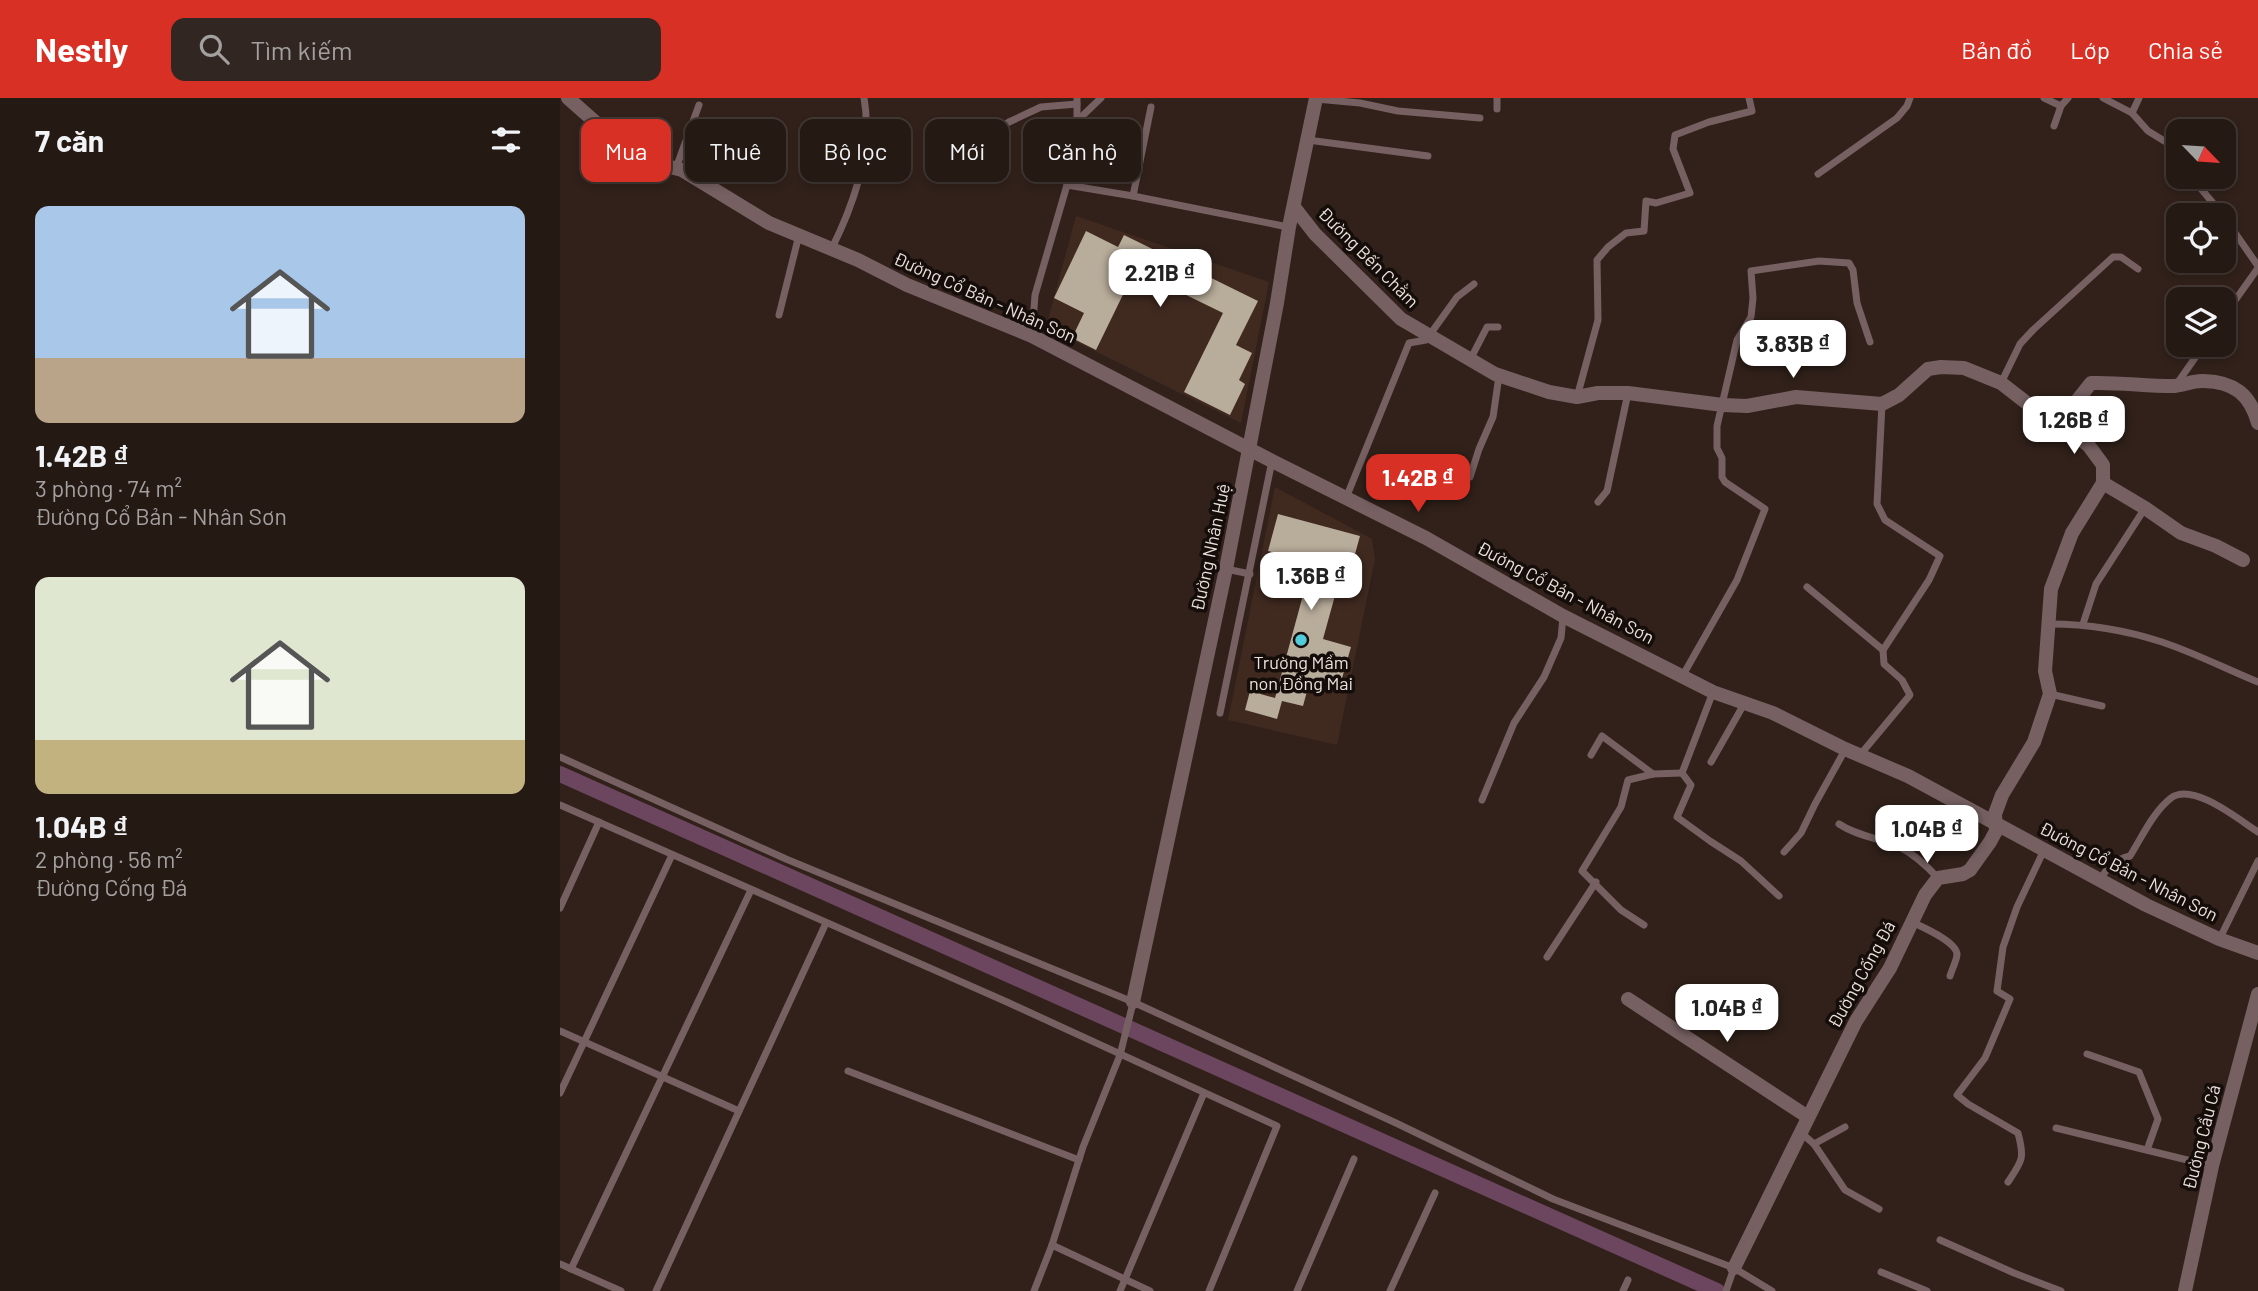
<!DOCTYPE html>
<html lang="vi">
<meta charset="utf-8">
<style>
:root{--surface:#251914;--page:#312622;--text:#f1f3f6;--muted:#a3a0a0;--line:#423834;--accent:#d93025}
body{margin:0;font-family:Barlow,sans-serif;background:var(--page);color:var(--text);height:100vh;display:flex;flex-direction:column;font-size:26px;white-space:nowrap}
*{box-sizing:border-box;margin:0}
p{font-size:23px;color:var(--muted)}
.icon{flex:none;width:38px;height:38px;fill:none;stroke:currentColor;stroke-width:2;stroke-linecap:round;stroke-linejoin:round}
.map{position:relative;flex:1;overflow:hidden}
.drawer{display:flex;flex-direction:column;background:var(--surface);width:560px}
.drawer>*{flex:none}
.hud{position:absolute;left:21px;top:21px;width:665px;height:63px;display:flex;gap:14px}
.needle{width:46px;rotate:115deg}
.fabs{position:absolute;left:1606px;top:21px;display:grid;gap:14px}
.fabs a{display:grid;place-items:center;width:70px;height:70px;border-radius:14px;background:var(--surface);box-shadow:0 4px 10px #0003,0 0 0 2px var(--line);font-size:35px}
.price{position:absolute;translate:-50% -60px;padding:0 16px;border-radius:14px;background:#fff;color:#222;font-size:23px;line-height:46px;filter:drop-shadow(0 2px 4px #0008)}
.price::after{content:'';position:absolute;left:50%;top:42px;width:21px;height:16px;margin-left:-10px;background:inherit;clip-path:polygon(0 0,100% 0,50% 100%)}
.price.active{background:var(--accent);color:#fff}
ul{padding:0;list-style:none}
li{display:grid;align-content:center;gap:14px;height:371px;padding:0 35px}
li span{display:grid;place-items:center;height:217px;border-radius:14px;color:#555}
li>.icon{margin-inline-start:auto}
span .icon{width:126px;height:126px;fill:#fffc;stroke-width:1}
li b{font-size:30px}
h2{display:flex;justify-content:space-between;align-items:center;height:84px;padding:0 35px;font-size:30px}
.chip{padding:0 24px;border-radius:14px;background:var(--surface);box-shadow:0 4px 10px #0003,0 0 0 2px var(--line);font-size:24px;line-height:63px}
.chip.active{background:var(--accent);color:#fff}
header{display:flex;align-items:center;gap:42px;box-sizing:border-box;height:98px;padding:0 35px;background:var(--accent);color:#fff}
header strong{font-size:33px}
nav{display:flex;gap:38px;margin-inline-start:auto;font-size:24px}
.search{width:490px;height:63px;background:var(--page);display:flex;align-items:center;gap:18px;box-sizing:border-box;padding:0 24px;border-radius:14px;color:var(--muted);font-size:26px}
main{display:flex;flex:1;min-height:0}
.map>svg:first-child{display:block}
.built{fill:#402a20}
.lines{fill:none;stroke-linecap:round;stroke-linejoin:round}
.canal{stroke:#6b465e;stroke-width:16}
.building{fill:#b8ac9b}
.lane{stroke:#766062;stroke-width:7}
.street{stroke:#766062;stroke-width:14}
.poi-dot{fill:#53cbda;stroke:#140d0a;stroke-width:2.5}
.labels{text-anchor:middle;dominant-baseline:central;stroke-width:7;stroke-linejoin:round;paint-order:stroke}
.street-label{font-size:18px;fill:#ece1dc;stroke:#140d0a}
.poi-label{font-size:18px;fill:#ece1dc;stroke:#140d0a}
</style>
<header>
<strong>Nestly</strong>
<div class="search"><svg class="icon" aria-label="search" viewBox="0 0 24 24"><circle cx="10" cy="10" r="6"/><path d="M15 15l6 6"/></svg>Tìm kiếm</div>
<nav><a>Bản đồ</a><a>Lớp</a><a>Chia sẻ</a></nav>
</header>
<main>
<section class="drawer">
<h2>7 căn<svg class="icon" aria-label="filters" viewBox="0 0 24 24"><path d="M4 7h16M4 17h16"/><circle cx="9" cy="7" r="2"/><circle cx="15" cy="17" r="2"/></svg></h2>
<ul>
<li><span style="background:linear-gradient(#a9c7e8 70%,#b9a48a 0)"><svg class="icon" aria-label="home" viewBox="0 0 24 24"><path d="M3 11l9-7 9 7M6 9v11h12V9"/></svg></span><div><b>1.42B ₫</b><p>3 phòng · 74 m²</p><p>Đường Cổ Bản - Nhân Sơn</p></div></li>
<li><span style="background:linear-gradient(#dfe7d0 75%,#c2b280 0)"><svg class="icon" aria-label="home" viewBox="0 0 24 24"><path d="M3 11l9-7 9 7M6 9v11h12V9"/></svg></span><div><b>1.04B ₫</b><p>2 phòng · 56 m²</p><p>Đường Cống Đá</p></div></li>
</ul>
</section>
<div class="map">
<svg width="1698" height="1193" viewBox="0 0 1698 1193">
<rect width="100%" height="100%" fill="#31211a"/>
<!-- built -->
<g class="built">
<path d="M516,118L709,184L681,325L486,229Z"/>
<path d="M715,389L812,441L815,461L777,647L668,622Z"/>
</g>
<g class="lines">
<!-- canal -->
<path class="canal" d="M0,676L1157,1193"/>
</g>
<!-- building -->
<g class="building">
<path d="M526,133L558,149L564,137L698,203L676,247L692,255L679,282L685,286L670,317L624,294L663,215L575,172L536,252L512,240L524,215L494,200Z"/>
<path d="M718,416L800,438L787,485L779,483L763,541L791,549L778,594L749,586L743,608L722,603L717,621L685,612L690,593L715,600L752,464L708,453Z"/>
</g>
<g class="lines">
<!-- lane -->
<g class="lane">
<path d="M1484,0L1501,8"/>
<path d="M1543,0L1572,15L1579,0"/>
<path d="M756,1L800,5L838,13L920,20"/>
<path d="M937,11V0"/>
<path d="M1572,15L1588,33L1619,52"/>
<path d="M517,23L541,0"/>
<path d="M1494,28L1501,8L1508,0"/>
<path d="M748,42L868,58"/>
<path d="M81,59L98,36"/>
<path d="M389,69L409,59L413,52L429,37L449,24L481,9L517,6"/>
<path d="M116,70L139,7"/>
<path d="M1258,76L1337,20L1347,8L1350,0"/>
<path d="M507,87L573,98L728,129"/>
<path d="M1628,88L1637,86L1663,117"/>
<path d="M573,98L591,9"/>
<path d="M1664,119L1698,168"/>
<path d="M272,150C294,106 313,50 304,0"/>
<path d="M219,217L239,137"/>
<path d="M1664,218L1698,170"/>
<path d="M472,237L475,197L507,87L517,23V0"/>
<path d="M910,262L927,229H938"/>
<path d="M1441,285L1460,246L1473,232L1553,159H1561L1578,171"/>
<path d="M1616,287L1644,247"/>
<path d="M1017,299L1038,222L1037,162L1048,149L1066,135L1084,133L1086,103L1096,105L1130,95L1113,51L1115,37L1149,24L1192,13L1189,0"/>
<path d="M1322,306L1317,406L1325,422L1380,458L1369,482L1323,552"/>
<path d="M910,379L919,351L933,319L939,278"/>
<path d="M786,400L849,245L866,242L897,199L914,186"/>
<path d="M1038,404L1047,393L1068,295"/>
<path d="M666,471L690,476"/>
<path d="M1247,489L1323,552L1324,566L1342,582L1350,597L1300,657"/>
<path d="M1490,526C1529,526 1565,532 1602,544C1635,555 1666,571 1698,584"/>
<path d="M1523,526L1536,486L1585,410"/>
<path d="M1123,577L1177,482L1205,411L1165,384L1162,379V360L1157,350V328L1177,242L1191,219L1193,200L1191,173L1259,163L1289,165L1293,172L1297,205L1310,244"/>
<path d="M1490,596L1542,608"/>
<path d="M660,615L712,363"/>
<path d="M1031,657L1042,638L1093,676"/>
<path d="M0,659L226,761L573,904L836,1025L993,1101L1174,1170L1212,1193"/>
<path d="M1151,664L1184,606"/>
<path d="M1122,675L1131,687L1117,719L1150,743L1181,763L1219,798"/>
<path d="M1122,675L1153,594"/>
<path d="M922,702L954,625L984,579L1001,540L1003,519"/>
<path d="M0,707L447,904L717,1028L649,1193"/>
<path d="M1279,726C1297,738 1318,740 1338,748C1354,756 1366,767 1378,780"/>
<path d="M1224,754L1241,735L1255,706L1285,652"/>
<path d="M1541,781C1548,767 1555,762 1570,758C1582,739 1593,714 1611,700C1633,684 1678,721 1698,734"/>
<path d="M0,810L39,724"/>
<path d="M1352,824C1362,829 1396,843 1397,856C1397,862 1392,871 1390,878"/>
<path d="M1084,827L1061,812L1022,773L1061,709L1068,682L1093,676L1122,675"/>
<path d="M1659,842L1698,763"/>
<path d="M987,859L1036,784"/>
<path d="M0,933L179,1013"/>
<path d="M1527,956L1579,974L1598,1021L1587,1052"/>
<path d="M288,973L519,1062"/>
<path d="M0,995L112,757"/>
<path d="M1496,1030L1652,1068"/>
<path d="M1240,1034L1254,1046L1285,1092L1319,1111"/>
<path d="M1254,1046L1285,1029"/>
<path d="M1448,1084C1462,1063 1465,1061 1458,1035L1408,1006L1397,997L1425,960L1450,901L1437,893L1443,849L1457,809L1484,752"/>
<path d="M1380,1142L1454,1175L1501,1193"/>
<path d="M492,1147L590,1193"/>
<path d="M0,1166L61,1193"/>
<path d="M11,1171L191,792"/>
<path d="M1321,1174L1367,1193"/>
<path d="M96,1193L266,825"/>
<path d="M474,1193L492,1147L523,1049L560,957L573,905"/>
<path d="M560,1193L644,995"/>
<path d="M737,1193L794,1061"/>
<path d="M830,1193L875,1095"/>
<path d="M1063,1193L1068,1182"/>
<path d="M1166,1193L1174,1170"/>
</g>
<!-- street -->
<g class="street">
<path d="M8,0L69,54L91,64L122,72L209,125L298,162L347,187L472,238L712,363L866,440L1003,518L1153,594L1213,615L1285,651L1348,678L1586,807L1659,841L1698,855"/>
<path d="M734,109L755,136L841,221L935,276L989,294L1017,299L1038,295H1068L1163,307L1187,308L1236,299L1322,306L1339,297L1368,271L1381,269L1404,270L1441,285L1477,313L1500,324L1531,285C1558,284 1585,288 1612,288C1623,288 1633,282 1644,283C1674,284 1690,296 1698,325"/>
<path d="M1543,385L1585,410L1621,435L1656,448L1683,462"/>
<path d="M1068,901L1248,1019"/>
<path d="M573,904L666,471L717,205L729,129L756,0"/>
<path d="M1174,1170L1296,923L1330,870L1365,797L1378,780L1403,776L1410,772L1430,744L1436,733L1435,716L1442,697L1474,644L1490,596L1485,573L1491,491L1512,435L1543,385V367L1529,348L1500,324"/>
<path d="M1625,1193L1652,1068L1698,896"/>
</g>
</g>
<!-- markers -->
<circle class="poi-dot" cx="741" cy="542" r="7"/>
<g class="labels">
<!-- street labels -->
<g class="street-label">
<text transform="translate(809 159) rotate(45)">Đường Bến Chằm</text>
<text transform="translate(425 199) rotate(24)">Đường Cổ Bản - Nhân Sơn</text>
<text transform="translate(650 449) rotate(-78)">Đường Nhân Huệ</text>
<text transform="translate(1006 494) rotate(28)">Đường Cổ Bản - Nhân Sơn</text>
<text transform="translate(1569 773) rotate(27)">Đường Cổ Bản - Nhân Sơn</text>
<text transform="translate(1301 876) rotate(-61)">Đường Cống Đá</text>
<text transform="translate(1641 1039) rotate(-76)">Đường Cầu Cá</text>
</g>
<!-- poi labels -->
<g class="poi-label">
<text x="741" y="564">Trường Mầm<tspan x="741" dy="21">non Đồng Mai</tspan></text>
</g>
</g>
</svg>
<div class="fabs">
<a><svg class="needle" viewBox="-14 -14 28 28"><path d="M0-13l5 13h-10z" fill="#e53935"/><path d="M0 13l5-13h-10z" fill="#a3a0a0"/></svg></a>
<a><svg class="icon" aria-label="locate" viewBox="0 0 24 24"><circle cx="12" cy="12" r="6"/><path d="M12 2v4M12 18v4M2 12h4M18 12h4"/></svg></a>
<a><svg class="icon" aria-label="layers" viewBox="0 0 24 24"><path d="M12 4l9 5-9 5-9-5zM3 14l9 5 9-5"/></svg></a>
</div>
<b class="price" style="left:600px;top:211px">2.21B ₫</b>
<b class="price" style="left:1233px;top:282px">3.83B ₫</b>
<b class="price" style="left:1514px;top:358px">1.26B ₫</b>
<b class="price active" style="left:858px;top:416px">1.42B ₫</b>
<b class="price" style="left:751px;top:514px">1.36B ₫</b>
<b class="price" style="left:1367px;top:767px">1.04B ₫</b>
<b class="price" style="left:1167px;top:946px">1.04B ₫</b>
<div class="hud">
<a class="chip active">Mua</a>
<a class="chip">Thuê</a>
<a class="chip">Bộ lọc</a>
<a class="chip">Mới</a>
<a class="chip">Căn hộ</a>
</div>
</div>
</main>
